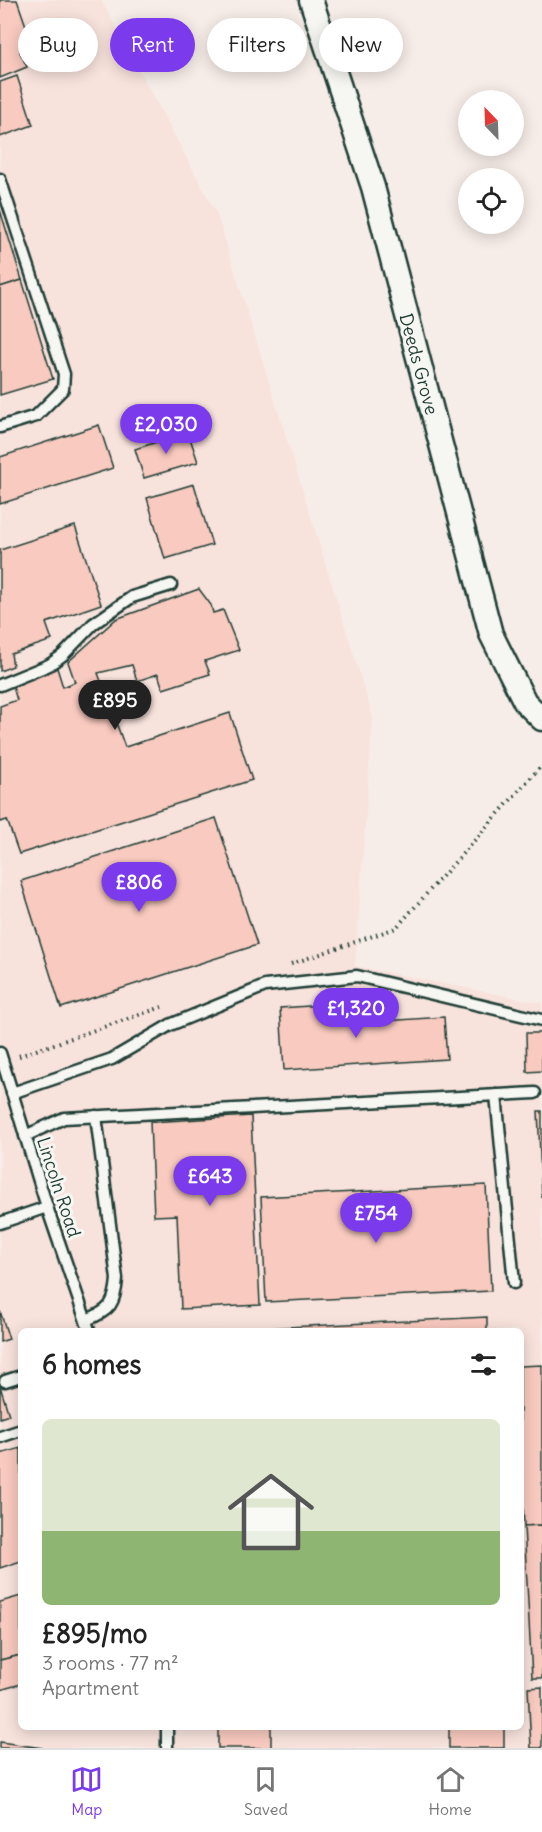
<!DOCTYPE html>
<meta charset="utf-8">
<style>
:root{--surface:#fff;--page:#f2f2f2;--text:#222;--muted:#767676;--line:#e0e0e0;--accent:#7c3aed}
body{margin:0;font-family:Delius,sans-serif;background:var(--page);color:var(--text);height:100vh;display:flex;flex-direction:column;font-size:22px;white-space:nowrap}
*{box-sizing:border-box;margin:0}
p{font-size:20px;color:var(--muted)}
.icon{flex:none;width:33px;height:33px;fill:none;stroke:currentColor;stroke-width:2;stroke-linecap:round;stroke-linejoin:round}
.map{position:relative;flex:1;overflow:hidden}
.sheet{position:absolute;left:18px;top:1328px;width:506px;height:402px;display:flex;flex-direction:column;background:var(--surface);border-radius:9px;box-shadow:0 3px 15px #0003}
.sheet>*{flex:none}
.top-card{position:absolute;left:18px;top:18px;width:507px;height:54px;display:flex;gap:12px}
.needle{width:39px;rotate:337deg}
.controls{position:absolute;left:458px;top:90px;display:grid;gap:12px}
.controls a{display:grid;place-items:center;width:66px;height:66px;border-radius:50%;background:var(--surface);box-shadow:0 3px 15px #0003;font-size:30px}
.price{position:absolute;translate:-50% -51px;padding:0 14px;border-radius:21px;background:var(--accent);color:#fff;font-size:20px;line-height:39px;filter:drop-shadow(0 2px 3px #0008)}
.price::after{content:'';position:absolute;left:50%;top:36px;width:18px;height:14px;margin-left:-9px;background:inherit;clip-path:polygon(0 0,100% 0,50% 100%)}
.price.selected{background:#222;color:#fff}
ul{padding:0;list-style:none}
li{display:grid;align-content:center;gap:12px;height:318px;padding:0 24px}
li+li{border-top:2px solid var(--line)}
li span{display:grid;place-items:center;height:186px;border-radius:9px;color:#555}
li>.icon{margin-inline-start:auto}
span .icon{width:108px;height:108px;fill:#fffc;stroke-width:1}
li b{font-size:26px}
h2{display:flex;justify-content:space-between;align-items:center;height:72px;padding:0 24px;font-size:26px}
.tag{padding:0 21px;border-radius:27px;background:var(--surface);box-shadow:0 3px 15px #0003;font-size:21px;line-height:54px}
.tag.selected{background:var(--accent);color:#fff}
.menu{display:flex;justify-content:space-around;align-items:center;height:84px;border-top:2px solid var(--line);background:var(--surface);font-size:16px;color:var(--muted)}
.menu a{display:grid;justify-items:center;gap:3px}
.menu .selected{color:var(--accent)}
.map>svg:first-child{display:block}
.built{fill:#f8e2dc;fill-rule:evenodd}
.building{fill:#f9cabf;stroke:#1f3d34;stroke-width:1.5}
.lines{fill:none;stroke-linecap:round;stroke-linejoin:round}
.service-casing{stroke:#1f3d34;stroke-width:15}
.minor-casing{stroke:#1f3d34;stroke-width:27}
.path{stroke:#1f3d34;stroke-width:4;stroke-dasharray:1.5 4.5;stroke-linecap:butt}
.service{stroke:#f6f6f2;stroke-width:10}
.minor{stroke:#f6f6f2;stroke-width:22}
.labels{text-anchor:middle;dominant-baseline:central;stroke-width:6;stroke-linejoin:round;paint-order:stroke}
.street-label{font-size:18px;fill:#1f3d34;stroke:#f6f6f2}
</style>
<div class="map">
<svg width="542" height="1748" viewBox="0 0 542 1748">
<rect width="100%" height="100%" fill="#f7ede8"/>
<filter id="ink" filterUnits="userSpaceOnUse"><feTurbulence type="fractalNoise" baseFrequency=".0167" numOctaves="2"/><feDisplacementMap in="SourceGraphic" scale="12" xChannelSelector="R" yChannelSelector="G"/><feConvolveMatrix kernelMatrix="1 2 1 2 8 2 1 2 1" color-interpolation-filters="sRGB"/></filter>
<g filter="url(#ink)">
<!-- built -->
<path class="built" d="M0,0H101L217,214L373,717L355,966L542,1003V1748H0ZM21,1330H520V1726H21Z"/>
<!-- building -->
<g class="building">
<path d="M0,0H17L33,46L20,52L27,67L0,78Z"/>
<path d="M17,76L33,125L0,137V82Z"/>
<path d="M0,210L22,280L0,287Z"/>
<path d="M22,280L53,379L0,395V287Z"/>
<path d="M99,425L113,468L0,504V457Z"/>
<path d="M188,432L198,462L144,478L135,449Z"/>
<path d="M194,484L212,545L165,559L147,498Z"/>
<path d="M75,526L101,604L46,623L52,640L11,654L13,666L0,671V550Z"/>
<path d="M199,589L211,605L213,613L223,610L239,650L205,661L210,674L163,689L158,674L137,681L132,665L98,673L125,747L230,713L252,780L19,854L7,820L0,822V706L17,700L12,684L57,668L63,687L75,682L68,662L116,619Z"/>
<path d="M216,818L257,945L61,1008L21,881Z"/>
<path d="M353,1003L354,1023L444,1017L447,1059L284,1070L280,1008Z"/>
<path d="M526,1033H542V1071L527,1072Z"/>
<path d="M538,1111H542V1198Z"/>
<path d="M251,1116L260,1305L181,1309L177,1215L154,1216L150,1122Z"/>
<path d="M486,1185L491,1291L266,1302L261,1197Z"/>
<path d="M0,1311L9,1339L0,1342Z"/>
<path d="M487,1317V1330H229Z"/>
<path d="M542,1365V1525L524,1526L520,1436V1366Z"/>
<path d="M0,1386L9,1415L0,1418Z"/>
<path d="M21,1448V1561L0,1568V1454Z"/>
<path d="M542,1525V1678H532L524,1526Z"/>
<path d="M21,1596V1655L0,1660V1602Z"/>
<path d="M21,1655V1684L0,1690V1660Z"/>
<path d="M542,1687V1748H531L528,1688Z"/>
<rect x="218" y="1726" width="53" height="22"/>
<rect x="449" y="1726" width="55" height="22"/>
<path d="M0,1742L43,1748H0Z"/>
</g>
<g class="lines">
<defs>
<g id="service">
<path d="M0,179L64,374L63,389L36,416L0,427"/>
<path d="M0,685L49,665L63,655L93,624L132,597L171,585"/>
<path d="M0,1053L47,1207L89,1330"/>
<path d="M12,1093L112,1059L170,1025L265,986L357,976L542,1020"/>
<path d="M496,1095L514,1283"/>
<path d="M25,1136L64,1118L535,1093"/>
<path d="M0,1223L47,1207"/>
<path d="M86,1320C110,1311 115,1304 117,1279L96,1116"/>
<path d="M5,1381L21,1376"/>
<path d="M0,1437L21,1430"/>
<path d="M167,1726V1748"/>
</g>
<path id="minor" d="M311,0L373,187L491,634L525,702L542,719"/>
</defs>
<!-- service casing -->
<use href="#service" class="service-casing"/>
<!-- minor casing -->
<use href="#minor" class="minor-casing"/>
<!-- path -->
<g class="path">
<path d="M291,964L396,928L542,765"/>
<path d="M19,1056L162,1007"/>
</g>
<!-- service -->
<use href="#service" class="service"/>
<!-- minor -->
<use href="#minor" class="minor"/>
</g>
</g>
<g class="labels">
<!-- street labels -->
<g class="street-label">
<text transform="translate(419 364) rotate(75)">Deeds Grove</text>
<text transform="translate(59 1187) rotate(72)">Lincoln Road</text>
</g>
</g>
</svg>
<div class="controls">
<a><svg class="needle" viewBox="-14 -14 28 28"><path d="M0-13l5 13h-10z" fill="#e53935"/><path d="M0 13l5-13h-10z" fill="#767676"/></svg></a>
<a><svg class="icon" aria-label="locate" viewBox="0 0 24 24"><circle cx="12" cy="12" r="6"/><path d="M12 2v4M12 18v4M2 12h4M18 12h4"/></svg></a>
</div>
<b class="price" style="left:166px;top:455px">£2,030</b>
<b class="price selected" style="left:115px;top:731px">£895</b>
<b class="price" style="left:139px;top:913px">£806</b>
<b class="price" style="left:356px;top:1039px">£1,320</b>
<b class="price" style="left:210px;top:1207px">£643</b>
<b class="price" style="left:376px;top:1244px">£754</b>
<div class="top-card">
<a class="tag">Buy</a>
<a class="tag selected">Rent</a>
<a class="tag">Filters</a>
<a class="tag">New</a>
</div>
<section class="sheet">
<h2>6 homes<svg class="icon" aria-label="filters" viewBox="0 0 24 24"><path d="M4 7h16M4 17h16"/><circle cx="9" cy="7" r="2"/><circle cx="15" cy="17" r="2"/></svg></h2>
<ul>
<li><span style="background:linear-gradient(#dfe7d0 60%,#8fb573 0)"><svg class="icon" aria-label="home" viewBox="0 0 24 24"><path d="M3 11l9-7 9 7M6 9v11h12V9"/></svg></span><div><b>£895/mo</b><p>3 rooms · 77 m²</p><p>Apartment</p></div></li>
</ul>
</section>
</div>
<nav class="menu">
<a class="selected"><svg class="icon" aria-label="map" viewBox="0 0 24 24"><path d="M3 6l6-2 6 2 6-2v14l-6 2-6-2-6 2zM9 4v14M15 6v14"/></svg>Map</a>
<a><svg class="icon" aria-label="saved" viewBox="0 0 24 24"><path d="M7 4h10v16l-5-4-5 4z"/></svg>Saved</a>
<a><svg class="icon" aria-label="home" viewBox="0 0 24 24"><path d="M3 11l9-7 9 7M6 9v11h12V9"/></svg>Home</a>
</nav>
